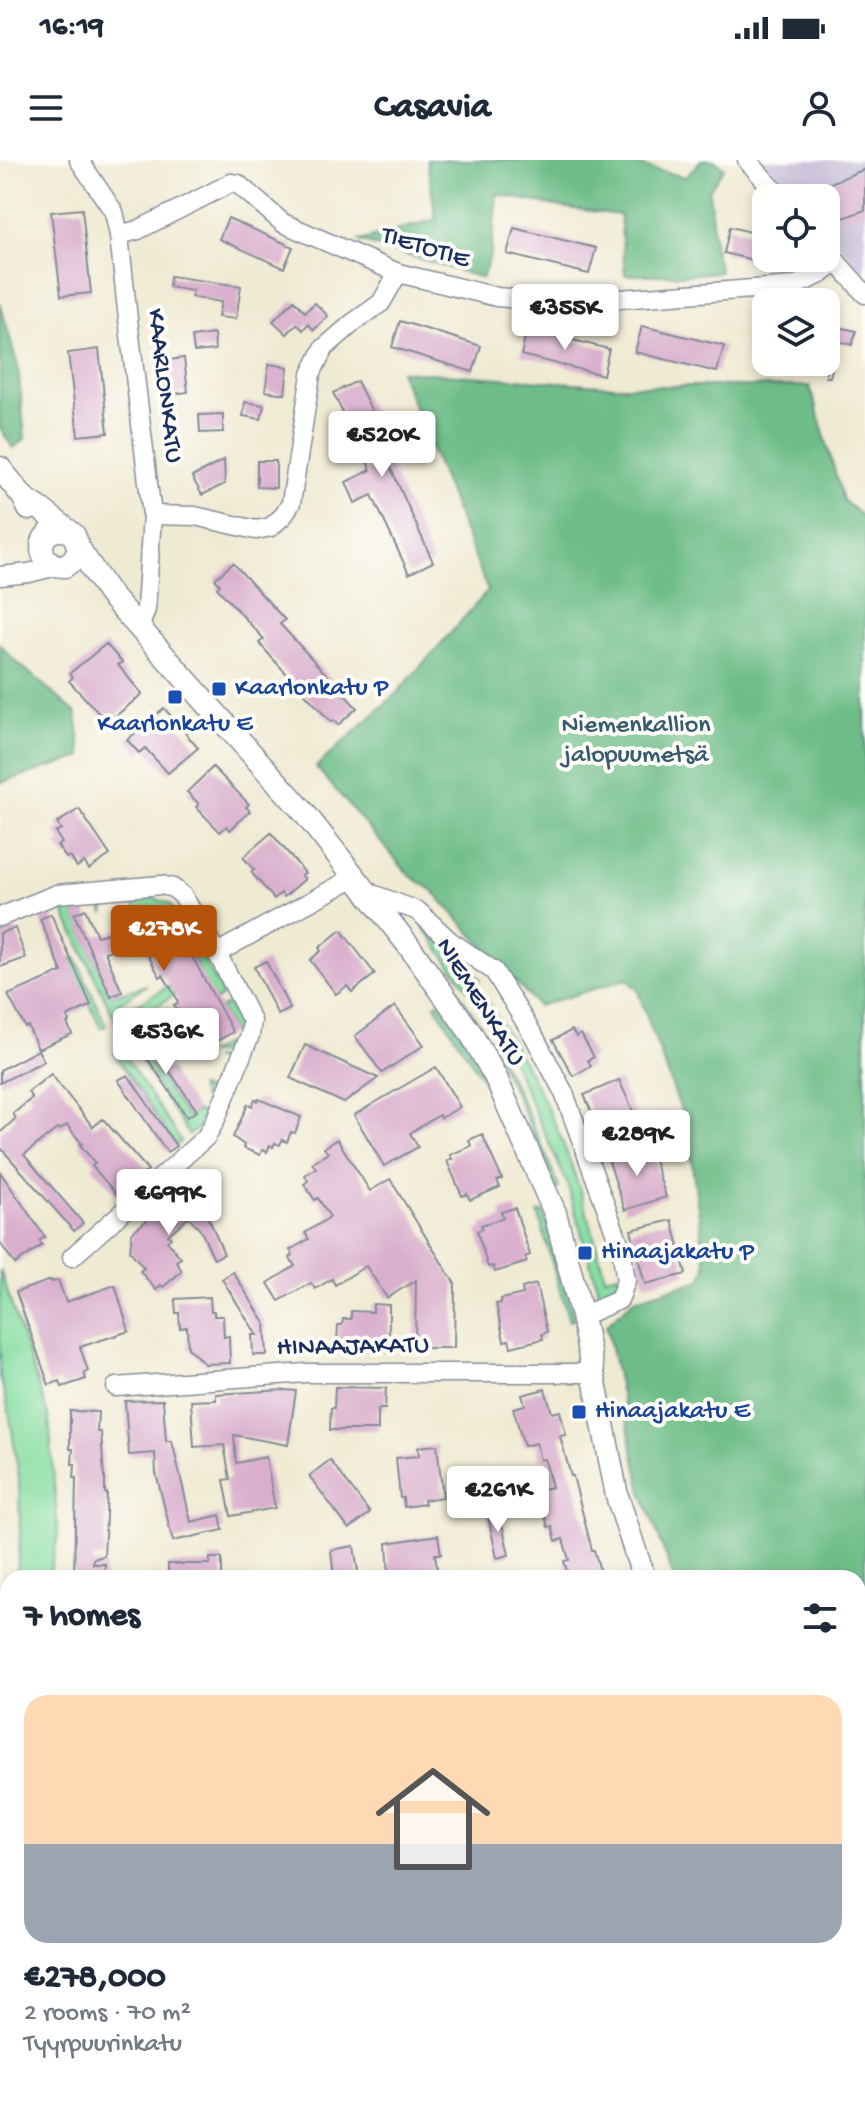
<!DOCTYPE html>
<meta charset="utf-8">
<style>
:root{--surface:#fff;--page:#f2f2f3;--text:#1f2937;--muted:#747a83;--accent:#b45309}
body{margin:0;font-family:"Gochi Hand",sans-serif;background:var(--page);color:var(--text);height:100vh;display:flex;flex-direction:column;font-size:30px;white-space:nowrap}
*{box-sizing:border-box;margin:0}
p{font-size:26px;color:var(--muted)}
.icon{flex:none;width:44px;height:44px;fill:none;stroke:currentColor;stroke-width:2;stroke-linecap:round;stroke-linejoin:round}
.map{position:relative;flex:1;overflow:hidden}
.sheet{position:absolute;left:0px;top:1410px;width:866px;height:538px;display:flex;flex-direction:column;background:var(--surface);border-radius:24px 24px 0 0;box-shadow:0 4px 12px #0003}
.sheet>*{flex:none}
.tools{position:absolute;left:752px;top:24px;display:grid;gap:16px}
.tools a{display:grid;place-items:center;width:88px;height:88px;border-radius:16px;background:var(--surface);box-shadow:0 4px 12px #0003;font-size:40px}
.price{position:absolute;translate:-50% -68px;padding:0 18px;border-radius:8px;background:#fff;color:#222;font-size:26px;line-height:52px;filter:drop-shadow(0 2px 4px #0008)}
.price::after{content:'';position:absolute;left:50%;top:48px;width:24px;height:18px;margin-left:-12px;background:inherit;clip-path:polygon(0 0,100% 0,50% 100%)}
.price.current{background:var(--accent);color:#fff}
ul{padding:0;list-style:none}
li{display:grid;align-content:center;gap:16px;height:424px;padding:0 24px}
li span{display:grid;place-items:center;height:248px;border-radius:24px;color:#555}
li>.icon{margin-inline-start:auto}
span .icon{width:144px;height:144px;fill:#fffc;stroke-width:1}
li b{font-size:34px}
h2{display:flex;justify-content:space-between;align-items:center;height:96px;padding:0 24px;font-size:34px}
.status{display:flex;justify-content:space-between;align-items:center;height:56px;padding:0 40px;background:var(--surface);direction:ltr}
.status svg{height:22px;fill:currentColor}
header{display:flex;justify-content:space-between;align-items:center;height:104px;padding:0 24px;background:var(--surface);font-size:36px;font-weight:800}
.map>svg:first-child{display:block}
.built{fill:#e5d3f1}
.industrial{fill:#c7c0d9}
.green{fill:#88dea2;stroke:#528680;stroke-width:2}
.forest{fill:#6ebd88;stroke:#447673;stroke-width:2}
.water{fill:#6cb8e5;stroke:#4474a2;stroke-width:2}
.building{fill:#d9afcd}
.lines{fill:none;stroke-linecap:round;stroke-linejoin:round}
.minor-casing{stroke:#858c98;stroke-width:21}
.tertiary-casing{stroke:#858c98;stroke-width:25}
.minor{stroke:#fff;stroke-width:18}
.tertiary{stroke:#fff;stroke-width:22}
.transit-dot{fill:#1a4fb4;stroke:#fdfcf7;stroke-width:3}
.labels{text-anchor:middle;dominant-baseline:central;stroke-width:8;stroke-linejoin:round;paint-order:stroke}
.street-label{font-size:26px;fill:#1b2f5e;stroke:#fdfcf7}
.transit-label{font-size:26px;fill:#164399;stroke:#fdfcf7;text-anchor:start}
.park-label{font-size:26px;fill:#365b6f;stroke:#fdfcf7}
</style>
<div class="status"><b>16:19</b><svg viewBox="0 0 49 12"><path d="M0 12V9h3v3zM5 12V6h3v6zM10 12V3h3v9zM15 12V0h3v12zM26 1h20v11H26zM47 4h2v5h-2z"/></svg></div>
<header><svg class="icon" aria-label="menu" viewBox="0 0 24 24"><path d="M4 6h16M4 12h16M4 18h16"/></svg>Casavia<svg class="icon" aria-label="person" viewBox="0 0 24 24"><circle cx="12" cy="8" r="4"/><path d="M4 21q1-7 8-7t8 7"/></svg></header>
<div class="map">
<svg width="865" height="1947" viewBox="0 0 865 1947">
<rect width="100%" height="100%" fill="#fdfcf7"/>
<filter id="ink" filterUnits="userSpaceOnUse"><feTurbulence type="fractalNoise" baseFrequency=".0125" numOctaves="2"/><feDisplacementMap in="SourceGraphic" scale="16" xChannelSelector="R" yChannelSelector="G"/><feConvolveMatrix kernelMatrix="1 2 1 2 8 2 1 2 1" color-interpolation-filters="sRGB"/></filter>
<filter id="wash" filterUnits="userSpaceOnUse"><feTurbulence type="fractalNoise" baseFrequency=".006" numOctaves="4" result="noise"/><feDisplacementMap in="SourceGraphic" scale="32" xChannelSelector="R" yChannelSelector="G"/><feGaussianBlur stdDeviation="1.8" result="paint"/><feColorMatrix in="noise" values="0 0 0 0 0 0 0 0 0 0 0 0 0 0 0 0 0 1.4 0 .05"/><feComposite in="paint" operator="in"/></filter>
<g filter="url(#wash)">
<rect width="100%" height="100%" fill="#efead2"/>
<!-- built -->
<path class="built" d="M200,1940H413L419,1947H192Z"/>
<!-- industrial -->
<path class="industrial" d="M763,0H865V116L826,69V38H798Z"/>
<!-- green -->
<g class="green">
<path d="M153,738L169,743L187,770L181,776L165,748L150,755L148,748L136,750L134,743L105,746L104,754L101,743Z"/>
<path d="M83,746L85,749L75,754L111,836L147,825L119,843L125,851L199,809L186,784L192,780L223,835L216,840L195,821L120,870L63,750Z"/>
<path d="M423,766L456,794L480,819L476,823C512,880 548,940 571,1004C584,1041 595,1079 605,1117L619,1114L616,1131L601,1140L567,1023L510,896L477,842Z"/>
<path d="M429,792C447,817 466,842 482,868C514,919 538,973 559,1028L555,1029C535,974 512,921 481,871C465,844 445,819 427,794Z"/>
<path d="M76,798L106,866L101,868L69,800Z"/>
<path d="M439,842L489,918L484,921L435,845Z"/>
<path d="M224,845H228C241,865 241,873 231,894L209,893L236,878L220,849Z"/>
<path d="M170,851L177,862L163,871L159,866L135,881L159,917L169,910L172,914L162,921L187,957L197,951L203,955L198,968L189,975L125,876L159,855Z"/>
<path d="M120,889L181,981L176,986L114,893Z"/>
<path d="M212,898L228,899L208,944L203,939L199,928L210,932L222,903Z"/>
<path d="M543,1052L574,1159L569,1161L538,1053Z"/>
<path d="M0,1110L49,1258L58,1375L48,1418H17L20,1376L19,1317L10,1256L0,1217Z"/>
<path d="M8,1441V1506L0,1504V1443Z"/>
<path d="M107,1940H159L151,1947H109Z"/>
</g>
<!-- forest -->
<g class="forest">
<path d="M427,0H614L686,17L701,0H714L724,8L709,30L715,92L720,112L679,115H625L620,55L561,47L497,34L491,94L482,118L360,81L436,59Z"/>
<path d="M0,142L18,207L25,279L13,288L0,268Z"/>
<path d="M400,211L616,226H810L843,340L865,359V1760L858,1753V1418H674L642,1332L606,1165L635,1139L701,1120L706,1108L687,967L637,829L626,819L538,846L432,730L409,715L316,607L396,534L488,431Z"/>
<path d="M0,484L11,497L76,553L82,597L0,623Z"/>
</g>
<!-- water -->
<g class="water">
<path d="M0,1659L8,1669V1879L0,1886Z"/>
<path d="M8,1903V1940H53L55,1947H0V1907Z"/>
</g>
<g id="blocks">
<!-- building -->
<g class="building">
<path d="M865,9V50L841,59L828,24Z"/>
<path d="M82,49L91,133L61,136L51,52Z"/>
<path d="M228,58L293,87L284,108L219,79Z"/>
<path d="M730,67L763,75L757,101L724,93Z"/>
<path d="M514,68L596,88L589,114L507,94Z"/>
<path d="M170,116L241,126L236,159L218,157L221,142L191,137L193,131L169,127Z"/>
<path d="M294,140L305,152L315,143L328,156L314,170L308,164L303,170L297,164L287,174L273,161Z"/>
<path d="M762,142L766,143V191L751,187Z"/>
<path d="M400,161L481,186L473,212L392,187Z"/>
<path d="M830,165L856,171L852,185L839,181L830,217H826V182Z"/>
<path d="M642,166L724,186L717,212L635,192Z"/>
<path d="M527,169L609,189L603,215L521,195Z"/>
<path d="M214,174L215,190L194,192L192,177Z"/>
<path d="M99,189L108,273L78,276L68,193Z"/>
<path d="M184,198L188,232L166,235L162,201Z"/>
<path d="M269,204L288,207L285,234L265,231Z"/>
<path d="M357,221L396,300L389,304L433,402L409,414L372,335L355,343L346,322L371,310L333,233Z"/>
<path d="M245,242L264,245L261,259L243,256Z"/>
<path d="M223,254V272L200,273L199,255Z"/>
<path d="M224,300L225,324L202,335L192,317Z"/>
<path d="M257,301H276V328L257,327Z"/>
<path d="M233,403L285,460L280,464L357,548L338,565L333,560L331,562L273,499L259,483L264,479L217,428L220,425L215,419Z"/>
<path d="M106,484L122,502L118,505L142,534L111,560L107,555L103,558L69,521L73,517L70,513Z"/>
<path d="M164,548L198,588L168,613L145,588L139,593L127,580Z"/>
<path d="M213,607L249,644L246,647L250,651L230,670L227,666L220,672L196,647L199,644L187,632Z"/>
<path d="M79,649L110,695L89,709L84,702L77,707L70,696L66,698L57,685L62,683L55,672L61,669L57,663Z"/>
<path d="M271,673L305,713L301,715L305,719L284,737L281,733L274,739L251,712L254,710L243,697Z"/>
<path d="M85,749L97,776L123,769L125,775L168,752L233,872L199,891L174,845L178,843L176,837L163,815L160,817L140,781L105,792L122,832L111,837L74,754Z"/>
<path d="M51,754L91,845L67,857L69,862L67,863L72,874L38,889L28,866L25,867L8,835L62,812L40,759Z"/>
<path d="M15,768L26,798L0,807V773Z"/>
<path d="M341,770L375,814L352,832L347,826L336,834L310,800L321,791L319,788Z"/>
<path d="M266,801L290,849L278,855L254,807Z"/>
<path d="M395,846L424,885L382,913L355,876Z"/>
<path d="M572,870L576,877L581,874L594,897L588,900L591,906L573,916L553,880Z"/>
<path d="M144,874L197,951L187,957L135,880Z"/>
<path d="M305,885L378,918L344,943L290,918Z"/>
<path d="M38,890L44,901L0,923V910Z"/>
<path d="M436,907L460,947L441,958L439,955L410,973L418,987L384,1006L354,955Z"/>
<path d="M51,914L93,967L103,959L148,1010L118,1036L92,1006L95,1003L80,985L82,984L67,965L60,970L58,968L24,995L83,1063L74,1071L0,987V973L16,958L13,954L32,938L28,932Z"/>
<path d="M128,915L176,986L167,992L118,920Z"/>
<path d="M619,920L640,966L604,981L584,935Z"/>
<path d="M255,939L258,941L259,939L301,957L295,973L291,972L287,982L282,980L280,985L275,983L273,987L270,985L267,992L262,990L260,995L243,988L244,985L233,977L248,944L252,946Z"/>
<path d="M482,974L502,1019L497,1021L500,1027L470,1040L467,1034L462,1036L447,1001L452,999L450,995L471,986L469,980Z"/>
<path d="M337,979L370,1031L390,1019L455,1124L454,1188H415L416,1120L387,1138L366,1106L335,1125L332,1119L315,1129L311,1123L279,1141L268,1123L295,1106L290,1098L293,1095L290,1090L309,1079L305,1073L330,1057L318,1038L315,1040L304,1024L308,1021L305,1015L316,1008L312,1003L328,993L324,988Z"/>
<path d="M649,985L666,1037L625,1050L608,999Z"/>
<path d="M0,1012L45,1077L39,1081L42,1085L15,1104L0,1083Z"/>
<path d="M187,1026L199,1040L195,1043L210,1061L224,1094L214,1099L201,1071L189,1057L168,1075L171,1078L167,1081L181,1098L176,1101L182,1111L163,1127L161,1125L156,1130L140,1111L144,1108L130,1091L132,1072L150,1058L145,1052L156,1043L160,1048Z"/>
<path d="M515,1048L530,1095L525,1097L527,1102L495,1112L493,1106L488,1107L477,1071L482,1069L481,1065L503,1058L501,1052Z"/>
<path d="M672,1060L686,1114L645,1124L631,1070Z"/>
<path d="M233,1112L265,1163L267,1195H253L252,1175H257L222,1119Z"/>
<path d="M51,1120L52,1122L58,1120L66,1142L115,1125L129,1171L80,1187L88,1211L84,1213L86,1219L62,1227L60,1221L49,1225L16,1132Z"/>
<path d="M536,1124L547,1172L542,1174L543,1179L511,1187L509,1180L504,1181L496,1144L501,1143V1139L523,1134L522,1128Z"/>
<path d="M210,1137L211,1151H214V1156H223L224,1177L229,1176L230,1203L205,1204L188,1188L187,1167L180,1168L179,1153H176L175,1139Z"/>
<path d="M373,1144L389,1145V1191L341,1190V1183H337L338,1165H342L343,1159H351V1151L373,1152Z"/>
<path d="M335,1227L386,1228L385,1249H378V1270H330L331,1248H334Z"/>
<path d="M545,1229L552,1253L560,1251L566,1275L560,1276L571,1316H573L592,1390H594L602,1418H569L564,1401L569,1400L563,1379L556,1381L552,1366L548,1367L538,1330L552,1327L546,1304L544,1299L540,1300L536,1283L524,1286L513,1248L525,1245L522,1235Z"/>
<path d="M285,1230L296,1231L288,1285L234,1275L236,1303L266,1297L275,1348L231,1356L224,1320L230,1319L224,1285L194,1287L191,1241L216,1240V1234Z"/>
<path d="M163,1240L166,1281H172L191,1362L220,1355L223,1370L173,1381L156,1313L155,1293L129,1295L125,1241Z"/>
<path d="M70,1251L98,1252L97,1272H101L104,1318H105V1333H107L104,1396L93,1399V1404H105L104,1418H74L76,1318H74L75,1304H72L73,1289H70Z"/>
<path d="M437,1285L443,1337L424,1340L425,1344L404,1347L403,1338H400L396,1298L419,1296L418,1287Z"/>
<path d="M330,1300L370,1353L349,1369L309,1316Z"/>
<path d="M499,1350L509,1395L497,1398L487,1352Z"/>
<path d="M438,1375L441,1394H435L438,1415L418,1418H389L387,1383Z"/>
<path d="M354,1386L359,1418H334L331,1390Z"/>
<path d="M210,1398H222V1418H168V1404H210Z"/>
</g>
</g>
</g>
<g filter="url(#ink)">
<use href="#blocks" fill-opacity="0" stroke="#858c98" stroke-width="2"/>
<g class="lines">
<defs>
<g id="minor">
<path d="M79,0L114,52L119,75L128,159L152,355L146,449L139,469"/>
<path d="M747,0L781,38"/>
<path d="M119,75L138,70L231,23L238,24L283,63L368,100L398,113L497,137L529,140H606L794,126L821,114L837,102"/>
<path d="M826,90L865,134"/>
<path d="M152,355L195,356L256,370L271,367L284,355L291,343L311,214L324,188L354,162L381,143L398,113"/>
<path d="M0,416L29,413L57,406"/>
<path d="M367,732L418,751L450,781L494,811L535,878L564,933L621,1088L626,1121L619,1140L582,1156"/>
<path d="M0,757L57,734L161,725L173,728L183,736L217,793L252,861L250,875L215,961L206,977L72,1097"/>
<path d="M217,793L355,717"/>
<path d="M116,1227L306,1213H592"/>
<path d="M446,1940L451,1947"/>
<path d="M189,1947L198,1940"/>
</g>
<g id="tertiary">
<path d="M0,308L24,338L29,349"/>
<path d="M24,338L42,350L74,375L79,389L110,435L302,650L409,786L470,872L495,916L555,1053L582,1156L617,1336L644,1418"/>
<path d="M68,371C36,363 32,407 65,406L74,399L79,389"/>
<path d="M858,1874L865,1889"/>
<path d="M553,1947L561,1940"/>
<path d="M581,1947L589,1940"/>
</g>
</defs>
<!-- minor casing -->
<use href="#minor" class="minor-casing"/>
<!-- tertiary casing -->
<use href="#tertiary" class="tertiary-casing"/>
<!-- minor -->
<use href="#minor" class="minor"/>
<!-- tertiary -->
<use href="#tertiary" class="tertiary"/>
</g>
</g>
<!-- markers -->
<g class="transit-dot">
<rect x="211" y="521" width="16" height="16" rx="4"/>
<rect x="167" y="529" width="16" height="16" rx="4"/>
<rect x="577" y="1085" width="16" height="16" rx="4"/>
<rect x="571" y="1244" width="16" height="16" rx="4"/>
</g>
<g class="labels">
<!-- street labels -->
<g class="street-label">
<text transform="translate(425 89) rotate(17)">TIETOTIE</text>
<text transform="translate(163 226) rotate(83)">KAARLONKATU</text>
<text transform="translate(479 843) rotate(58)">NIEMENKATU</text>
<text transform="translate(353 1188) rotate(-1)">HINAAJAKATU</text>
</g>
<!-- transit labels -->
<g class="transit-label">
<text x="235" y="529">Kaarlonkatu P</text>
<text x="175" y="565" text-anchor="middle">Kaarlonkatu E</text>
<text x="601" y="1093">Hinaajakatu P</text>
<text x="595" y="1252">Hinaajakatu E</text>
</g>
<!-- park labels -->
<g class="park-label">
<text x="636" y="566">Niemenkallion<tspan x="636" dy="30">jalopuumetsä</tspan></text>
</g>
</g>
</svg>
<div class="tools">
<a><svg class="icon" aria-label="locate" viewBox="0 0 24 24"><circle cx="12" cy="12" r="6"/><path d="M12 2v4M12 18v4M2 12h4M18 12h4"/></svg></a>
<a><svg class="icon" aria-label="layers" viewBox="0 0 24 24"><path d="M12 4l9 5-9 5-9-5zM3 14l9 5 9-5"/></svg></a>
</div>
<b class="price" style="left:565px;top:192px">€355K</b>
<b class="price" style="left:382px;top:319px">€520K</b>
<b class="price current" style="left:164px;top:813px">€278K</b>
<b class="price" style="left:166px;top:916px">€536K</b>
<b class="price" style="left:637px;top:1018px">€289K</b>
<b class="price" style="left:169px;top:1077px">€699K</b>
<b class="price" style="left:498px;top:1374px">€261K</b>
<section class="sheet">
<h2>7 homes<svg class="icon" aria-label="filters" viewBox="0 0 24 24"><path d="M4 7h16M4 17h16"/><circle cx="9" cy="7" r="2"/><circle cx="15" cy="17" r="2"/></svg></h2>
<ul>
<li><span style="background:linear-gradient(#ffd9b3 60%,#9aa5b1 0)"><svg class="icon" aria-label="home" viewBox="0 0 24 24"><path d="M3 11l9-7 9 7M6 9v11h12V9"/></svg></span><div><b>€278,000</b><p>2 rooms · 70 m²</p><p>Tyyrpuurinkatu</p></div></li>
</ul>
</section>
</div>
